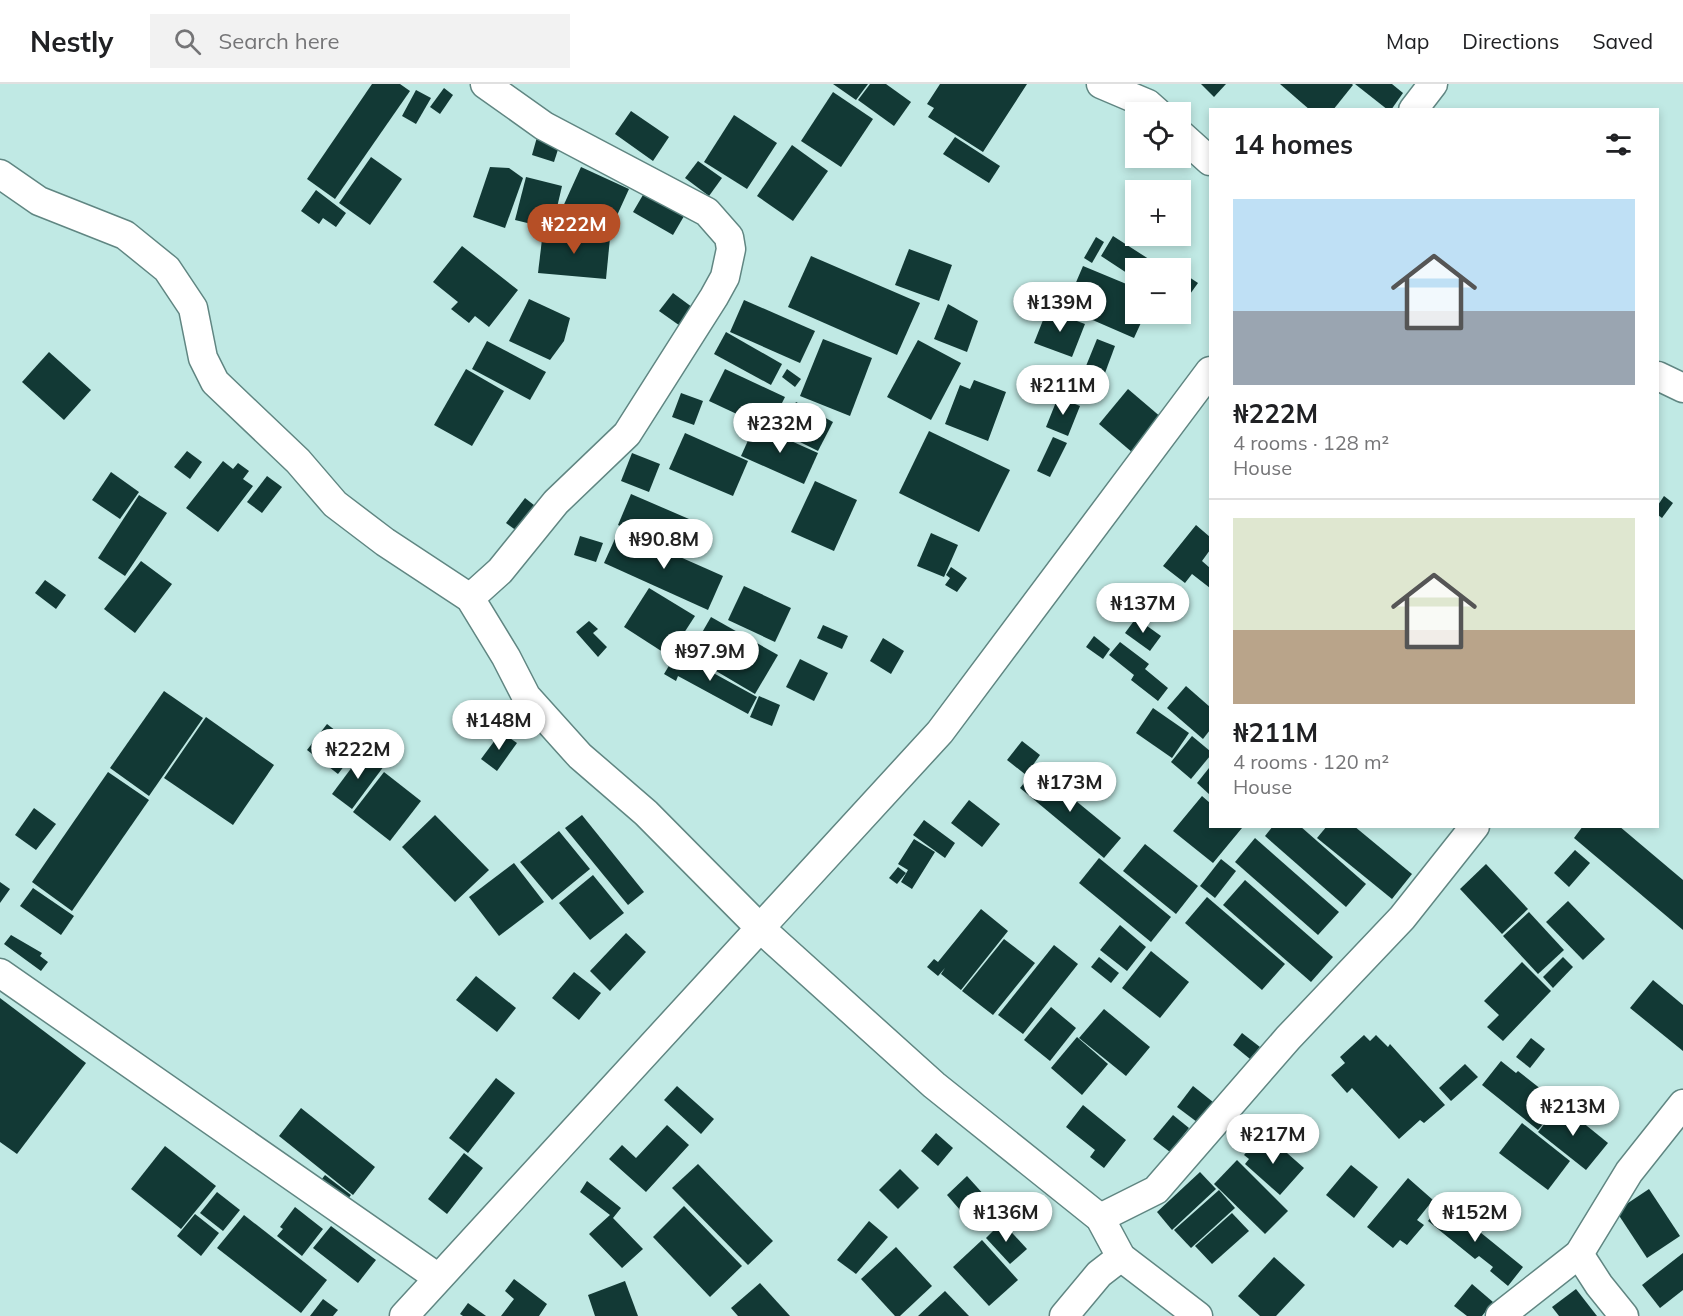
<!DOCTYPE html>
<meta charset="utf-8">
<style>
:root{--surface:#fff;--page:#f2f2f2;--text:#202124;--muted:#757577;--line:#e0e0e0;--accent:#b64f26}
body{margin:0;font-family:Mulish,sans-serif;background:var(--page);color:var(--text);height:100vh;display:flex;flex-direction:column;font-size:22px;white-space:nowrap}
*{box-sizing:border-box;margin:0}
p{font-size:20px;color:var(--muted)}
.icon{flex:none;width:33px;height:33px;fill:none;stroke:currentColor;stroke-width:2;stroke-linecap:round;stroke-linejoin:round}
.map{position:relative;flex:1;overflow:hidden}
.panel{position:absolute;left:1209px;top:24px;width:450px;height:720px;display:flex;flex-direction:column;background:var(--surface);border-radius:0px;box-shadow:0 3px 9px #0003}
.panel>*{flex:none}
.buttons{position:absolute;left:1125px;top:18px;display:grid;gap:12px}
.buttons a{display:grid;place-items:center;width:66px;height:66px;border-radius:0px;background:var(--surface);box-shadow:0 3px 9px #0003;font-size:30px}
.price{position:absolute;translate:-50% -51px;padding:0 14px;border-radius:21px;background:#fff;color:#222;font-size:20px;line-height:39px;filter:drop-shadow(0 2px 3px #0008)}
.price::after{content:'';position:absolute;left:50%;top:36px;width:18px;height:14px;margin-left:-9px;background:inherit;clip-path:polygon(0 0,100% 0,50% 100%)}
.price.active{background:var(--accent);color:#fff}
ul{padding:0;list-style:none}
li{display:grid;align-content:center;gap:12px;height:318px;padding:0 24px}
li+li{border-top:2px solid var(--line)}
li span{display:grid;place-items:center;height:186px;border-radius:0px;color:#555}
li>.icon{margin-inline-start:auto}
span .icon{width:108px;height:108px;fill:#fffc;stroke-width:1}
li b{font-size:26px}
h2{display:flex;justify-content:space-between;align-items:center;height:72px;padding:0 24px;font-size:26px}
header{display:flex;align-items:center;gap:36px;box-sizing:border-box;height:84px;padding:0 30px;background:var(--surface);border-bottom:2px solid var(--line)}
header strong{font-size:28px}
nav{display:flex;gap:33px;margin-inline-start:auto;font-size:21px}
.search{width:420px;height:54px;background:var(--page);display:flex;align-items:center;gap:15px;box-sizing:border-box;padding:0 21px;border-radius:0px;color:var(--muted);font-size:22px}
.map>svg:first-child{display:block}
.building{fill:#123935}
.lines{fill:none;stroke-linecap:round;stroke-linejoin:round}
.minor-casing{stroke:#608682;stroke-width:31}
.minor{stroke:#fff;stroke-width:28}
</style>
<header>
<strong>Nestly</strong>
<div class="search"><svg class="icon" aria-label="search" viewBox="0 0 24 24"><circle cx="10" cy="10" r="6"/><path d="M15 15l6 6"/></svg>Search here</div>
<nav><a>Map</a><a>Directions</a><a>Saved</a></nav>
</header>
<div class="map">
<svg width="1683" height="1232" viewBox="0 0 1683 1232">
<rect width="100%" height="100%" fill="#c0e9e4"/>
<!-- building -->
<g class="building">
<path d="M372,0H400L410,7L335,115L307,95Z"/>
<path d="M833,0H868L856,16Z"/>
<path d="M870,0H886L911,18L894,42L858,16Z"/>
<path d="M940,0H1027L983,68L928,33L934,24L927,20Z"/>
<path d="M1201,0H1226L1214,13Z"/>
<path d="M1280,0H1352L1353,1L1333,26H1310Z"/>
<path d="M1355,0H1392L1403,9L1391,26H1388Z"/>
<path d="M444,4L453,11L440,30L430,23Z"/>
<path d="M416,6L431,14L416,40L402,32Z"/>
<path d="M833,8L873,35L841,83L801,57Z"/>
<path d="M631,27L669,53L653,77L615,50Z"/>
<path d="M734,31L777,59L747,105L704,78Z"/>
<path d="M539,46L562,53L554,78L532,71Z"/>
<path d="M955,53L1000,82L989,99L943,70Z"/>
<path d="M792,61L828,87L793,137L757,112Z"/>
<path d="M371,73L402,95L370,141L339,119Z"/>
<path d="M698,77L722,94L709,112L685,94Z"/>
<path d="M490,83L509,84L523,94L505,144L473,133Z"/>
<path d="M581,83L629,105L609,149L561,127Z"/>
<path d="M526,93L562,102L552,145L515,136Z"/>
<path d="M647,104L687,127L673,151L633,128Z"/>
<path d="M316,106L346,129L336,143L323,134L319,140L301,127Z"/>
<path d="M543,147L610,154L606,195L538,189Z"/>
<path d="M1113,152L1155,179L1151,184H1136V195L1101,172Z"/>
<path d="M1096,153L1104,158L1092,179L1084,174Z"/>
<path d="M462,162L518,206L489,243L475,232L469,239L451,225L458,218L433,198Z"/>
<path d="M909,165L952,181L939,217L895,201Z"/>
<path d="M811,172L920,219L897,271L788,223Z"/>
<path d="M1083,182L1136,204V230H1145L1134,254L1065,224Z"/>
<path d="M1180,187L1198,199L1180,224Z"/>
<path d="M673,209L696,226L683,244L659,227Z"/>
<path d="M529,215L570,234L564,257L550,276L509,257Z"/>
<path d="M744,216L815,247L800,279L730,248Z"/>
<path d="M948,220L978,237L967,268L934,255Z"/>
<path d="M1047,226L1085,240L1072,273L1034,259Z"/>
<path d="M726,248L782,280L771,301L714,270Z"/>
<path d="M823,255L872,274L850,332L800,312Z"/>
<path d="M1097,255L1115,262L1105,289L1086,282Z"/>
<path d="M918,256L961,279L931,336L887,313Z"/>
<path d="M487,257L546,288L530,316L472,285Z"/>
<path d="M49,268L91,306L64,336L22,298Z"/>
<path d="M466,285L504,307L472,362L434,341Z"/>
<path d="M725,285L785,313L769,345L709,317Z"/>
<path d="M787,285L801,295L795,303L782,293Z"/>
<path d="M974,296L1006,308L988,357L945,340L960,301L970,305Z"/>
<path d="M1128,305L1162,334L1133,369L1099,340Z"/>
<path d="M681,309L703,317L694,341L672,333Z"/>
<path d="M1058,313L1080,322L1068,352L1046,343Z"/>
<path d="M796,318L833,338L818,367L780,348Z"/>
<path d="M755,341L818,369L804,400L741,372Z"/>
<path d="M929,347L1010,386L979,448L899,409Z"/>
<path d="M685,349L748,377L733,412L669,385Z"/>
<path d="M1053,353L1067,359L1050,393L1037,387Z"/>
<path d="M187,367L202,378L190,395L174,383Z"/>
<path d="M632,369L660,380L649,408L621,397Z"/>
<path d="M223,377L233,385L238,379L249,387L243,395L253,402L218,448L186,424Z"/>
<path d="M111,388L139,408L120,435L92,416Z"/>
<path d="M267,392L282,403L262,429L247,418Z"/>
<path d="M815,397L857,416L834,467L791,448Z"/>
<path d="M631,410L689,435L675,466L618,441Z"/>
<path d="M139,411L167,429L125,492L98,474Z"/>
<path d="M1664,412L1673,419L1662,434L1658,431V421Z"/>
<path d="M525,414L539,425L521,450L506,439Z"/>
<path d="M1196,441L1210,453V466L1202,477L1210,484V504L1192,490L1185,499L1163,482Z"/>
<path d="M619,446L723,492L708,526L604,479Z"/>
<path d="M931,449L958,461L944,493L917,482Z"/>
<path d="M580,452L603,459L596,478L574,471Z"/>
<path d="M141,477L172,500L135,549L104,525Z"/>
<path d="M951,483L967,494L957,508L945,501L950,494L946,491Z"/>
<path d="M45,496L66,511L56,525L35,509Z"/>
<path d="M744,502L791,524L775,558L728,536Z"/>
<path d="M649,504L695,532L669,572L624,543Z"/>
<path d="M1148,505L1171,522L1159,538L1136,520Z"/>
<path d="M711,533L778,571L755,610L689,571Z"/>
<path d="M1136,534L1161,552L1150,567L1125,549Z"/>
<path d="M589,537L598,545L593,549L607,563L598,573L576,548Z"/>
<path d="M823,541L848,552L842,565L817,554Z"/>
<path d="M1094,552L1110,565L1103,575L1086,563Z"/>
<path d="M883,554L904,567L891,590L870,577Z"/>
<path d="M1120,558L1149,580L1145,585L1168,604L1158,617L1131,596L1134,591L1109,571Z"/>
<path d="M679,565L688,570L686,574L757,613L748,630L678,592L676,597L664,590Z"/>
<path d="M800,575L828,589L814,617L786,603Z"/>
<path d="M1186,602L1210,623V646L1203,655L1167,624Z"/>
<path d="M164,607L203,634L149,712L110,684Z"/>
<path d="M759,612L780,621L772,642L750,633Z"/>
<path d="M1153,624L1189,649L1172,674L1136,649Z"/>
<path d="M206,633L274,681L233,741L164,694Z"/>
<path d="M327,640L358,664L338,690L307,666Z"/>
<path d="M501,648L517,659L497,687L481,675Z"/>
<path d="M1192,652L1210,667V672L1191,695L1171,678Z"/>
<path d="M1022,657L1040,671L1026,691L1007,676Z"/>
<path d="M364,667L384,682L352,725L332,710Z"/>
<path d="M1036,684L1121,754L1104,774L1020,704Z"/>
<path d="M1209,684L1210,685V711L1197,699Z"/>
<path d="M108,688L149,716L72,827L32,798Z"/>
<path d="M384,688L421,717L390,757L353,728Z"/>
<path d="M1202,712L1210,719V742L1242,744L1213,779L1173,747Z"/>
<path d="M969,716L1000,740L982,763L951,739Z"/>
<path d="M34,724L56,740L36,766L15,751Z"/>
<path d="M435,731L489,786L455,818L402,763Z"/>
<path d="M582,731L644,808L628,821L565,744Z"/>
<path d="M924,736L955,759L945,774L913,751Z"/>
<path d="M1273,742H1300L1366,800L1346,823L1265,752Z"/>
<path d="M1327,742H1354L1412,790L1392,815L1317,754Z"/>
<path d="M1583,742H1619L1683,796V846L1574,754Z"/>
<path d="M559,747L590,785L552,816L520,778Z"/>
<path d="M1255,754L1339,828L1318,851L1235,778Z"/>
<path d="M914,755L935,768L912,805L901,798L908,786L898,780Z"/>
<path d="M1145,760L1198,802L1176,830L1123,787Z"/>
<path d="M1575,766L1590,779L1569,803L1554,789Z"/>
<path d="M1099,774L1171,833L1151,858L1079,799Z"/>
<path d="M1221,775L1236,787L1215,814L1200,802Z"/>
<path d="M514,779L544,818L499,852L469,813Z"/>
<path d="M1486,780L1528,825L1502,850L1460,805Z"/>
<path d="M898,783L906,789L897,800L889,794Z"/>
<path d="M593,791L624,829L590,856L559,819Z"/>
<path d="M1245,796L1333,873L1311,898L1223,821Z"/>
<path d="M0,798L10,805L0,819Z"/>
<path d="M33,804L74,832L61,851L20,822Z"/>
<path d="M1207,813L1285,880L1262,906L1185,839Z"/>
<path d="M1568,817L1605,855L1583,876L1546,838Z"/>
<path d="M981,825L1008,847L961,906L941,890L945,884L938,892L927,883L934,875L938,878Z"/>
<path d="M1529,828L1564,866L1538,890L1503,852Z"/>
<path d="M1120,841L1146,863L1127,887L1100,866Z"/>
<path d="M626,849L646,868L610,907L590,887Z"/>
<path d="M11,851L42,869L40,872L48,878L41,887L4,860Z"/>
<path d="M1004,855L1035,879L993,931L962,907Z"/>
<path d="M1054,861L1078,880L1023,950L998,931Z"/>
<path d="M1151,867L1189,898L1160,934L1122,904Z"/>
<path d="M1099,873L1119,889L1111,899L1091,883Z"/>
<path d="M1563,873L1573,883L1553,904L1543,893Z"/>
<path d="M1522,878L1551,907L1503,957L1487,943L1499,931L1484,917Z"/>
<path d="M574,888L601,909L579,936L552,914Z"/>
<path d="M476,892L516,924L497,948L456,916Z"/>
<path d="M1653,896L1683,921V967L1630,924Z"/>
<path d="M0,914L86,979L17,1070L0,1058Z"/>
<path d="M1051,923L1076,944L1050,977L1024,956Z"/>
<path d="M1104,925L1150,963L1126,992L1079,954Z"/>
<path d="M1242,949L1260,963L1250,975L1233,961Z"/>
<path d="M1364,951L1370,957L1376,951L1388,963L1390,960L1445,1021L1424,1039L1420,1036L1399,1055L1352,1004L1347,1009L1331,991L1345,979L1340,973Z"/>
<path d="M1077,953L1108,980L1082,1011L1051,984Z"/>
<path d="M1531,954L1545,965L1530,984L1516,973Z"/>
<path d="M1501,977L1516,989L1518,987L1551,1013L1540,1027L1548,1034L1538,1046L1482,1001Z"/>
<path d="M1465,980L1478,993L1451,1017L1439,1004Z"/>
<path d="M496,994L515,1009L468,1069L449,1054Z"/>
<path d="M677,1002L714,1035L701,1050L664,1016Z"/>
<path d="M1193,1002L1213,1018L1197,1038L1177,1023Z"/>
<path d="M1560,1020L1608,1059L1586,1086L1538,1048Z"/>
<path d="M1083,1021L1126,1056L1104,1084L1090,1073L1095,1066L1066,1043Z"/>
<path d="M301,1024L375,1083L353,1111L279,1052Z"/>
<path d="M1173,1031L1189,1044L1170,1068L1153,1055Z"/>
<path d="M1251,1031L1269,1047L1259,1060L1240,1044Z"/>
<path d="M1522,1039L1570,1077L1548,1106L1499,1069Z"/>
<path d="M667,1041L689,1061L646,1108L609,1075L622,1061L636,1074Z"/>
<path d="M936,1049L953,1064L938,1082L921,1067Z"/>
<path d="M1269,1053L1304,1084L1280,1111L1245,1080L1249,1075L1244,1071L1255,1058L1260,1063Z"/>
<path d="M165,1062L216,1102L181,1145L131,1105Z"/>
<path d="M464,1069L483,1084L447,1130L428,1115Z"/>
<path d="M1237,1076L1288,1127L1265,1150L1214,1100Z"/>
<path d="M698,1080L773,1157L748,1181L672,1104Z"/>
<path d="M1351,1081L1378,1103L1354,1134L1326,1111Z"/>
<path d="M900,1085L919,1104L898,1125L879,1106Z"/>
<path d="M1200,1088L1216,1105L1172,1146L1157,1128Z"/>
<path d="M325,1091L351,1111L344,1120L318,1100Z"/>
<path d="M967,1092L995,1123L974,1142L947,1111Z"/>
<path d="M1408,1094L1433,1116L1417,1136L1424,1141L1407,1161L1400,1156L1393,1164L1367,1143Z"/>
<path d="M587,1097L621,1124L613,1134L643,1165L622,1184L589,1150L610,1131L580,1108Z"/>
<path d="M1649,1105L1680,1152L1647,1174L1616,1127Z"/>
<path d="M1219,1106L1235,1124L1191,1164L1174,1146Z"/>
<path d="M217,1108L240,1126L223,1147L200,1129Z"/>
<path d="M1443,1118L1523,1183L1508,1202L1490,1187L1493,1183L1479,1172L1475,1175L1428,1137Z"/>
<path d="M684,1122L742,1182L710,1213L653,1153Z"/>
<path d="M295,1123L323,1145L302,1172L277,1152L283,1145L280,1143Z"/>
<path d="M1232,1129L1249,1147L1212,1180L1195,1162Z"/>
<path d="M195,1130L219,1149L201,1172L177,1152Z"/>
<path d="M244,1131L327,1196L301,1229L217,1164Z"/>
<path d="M869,1137L888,1153L856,1190L837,1176Z"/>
<path d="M1002,1138L1027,1165L1010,1180L986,1154Z"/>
<path d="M331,1142L376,1176L358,1199L313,1164Z"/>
<path d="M982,1156L1018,1196L989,1222L953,1183Z"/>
<path d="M896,1163L932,1202L900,1232H895L861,1195Z"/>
<path d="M1683,1169V1206L1660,1224L1642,1201Z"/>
<path d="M1274,1173L1305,1201L1276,1232H1260L1238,1212Z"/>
<path d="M514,1195L547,1220L539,1232H501L514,1215L505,1207Z"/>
<path d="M625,1197L638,1232H595L588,1211Z"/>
<path d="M760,1199L790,1232H738L731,1224Z"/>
<path d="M1472,1200L1493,1218L1482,1232H1467L1454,1222Z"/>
<path d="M1576,1205L1597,1232H1559L1552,1223Z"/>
<path d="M945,1207L969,1232H918Z"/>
<path d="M323,1215L338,1226L333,1232H310Z"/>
<path d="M468,1219L486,1232H463L460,1230Z"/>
</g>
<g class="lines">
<defs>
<g id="minor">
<path d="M1101,0L1148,20L1157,28"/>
<path d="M1413,26L1433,0"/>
<path d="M1180,50L1210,77"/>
<path d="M0,90L39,117L125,151L167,185L193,224L203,274L215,298L298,377L335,420L385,458L470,514L506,573L526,612L580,672L646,729L760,844L934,1001L1100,1134L1121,1173L1198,1232"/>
<path d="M1658,292L1683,304"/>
<path d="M470,514L500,487L556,418L627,350L714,213L725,193L731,165L729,153L707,128L544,42L485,0"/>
<path d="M0,889L437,1193"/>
<path d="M1100,1134L1156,1106L1288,954L1402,834L1475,742"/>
<path d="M1579,1170L1599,1201L1624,1232"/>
<path d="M404,1232L940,648L1210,287"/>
<path d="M1064,1232L1099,1190L1121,1173"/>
<path d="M1500,1232L1579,1170L1629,1088L1683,1020"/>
</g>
</defs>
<!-- minor casing -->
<use href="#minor" class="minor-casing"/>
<!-- minor -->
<use href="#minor" class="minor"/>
</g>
</svg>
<div class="buttons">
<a><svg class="icon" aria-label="locate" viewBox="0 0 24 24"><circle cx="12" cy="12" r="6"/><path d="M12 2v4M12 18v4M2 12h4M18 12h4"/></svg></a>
<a>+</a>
<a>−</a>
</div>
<b class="price active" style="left:574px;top:171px">₦222M</b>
<b class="price" style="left:1060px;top:249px">₦139M</b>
<b class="price" style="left:1063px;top:332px">₦211M</b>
<b class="price" style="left:780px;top:370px">₦232M</b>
<b class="price" style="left:664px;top:486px">₦90.8M</b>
<b class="price" style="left:1143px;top:550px">₦137M</b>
<b class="price" style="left:710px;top:598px">₦97.9M</b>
<b class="price" style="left:499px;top:667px">₦148M</b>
<b class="price" style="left:358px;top:696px">₦222M</b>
<b class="price" style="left:1070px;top:729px">₦173M</b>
<b class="price" style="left:1573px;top:1053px">₦213M</b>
<b class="price" style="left:1273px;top:1081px">₦217M</b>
<b class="price" style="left:1006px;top:1159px">₦136M</b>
<b class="price" style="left:1475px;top:1159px">₦152M</b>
<section class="panel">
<h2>14 homes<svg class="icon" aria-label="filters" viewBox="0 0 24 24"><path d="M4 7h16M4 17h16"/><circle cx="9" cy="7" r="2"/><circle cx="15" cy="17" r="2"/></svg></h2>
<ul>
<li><span style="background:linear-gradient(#bfe0f5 60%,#9aa5b1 0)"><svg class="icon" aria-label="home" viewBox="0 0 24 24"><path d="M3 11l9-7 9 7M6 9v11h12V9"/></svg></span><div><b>₦222M</b><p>4 rooms · 128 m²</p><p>House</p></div></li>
<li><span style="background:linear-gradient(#dfe7d0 60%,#b9a48a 0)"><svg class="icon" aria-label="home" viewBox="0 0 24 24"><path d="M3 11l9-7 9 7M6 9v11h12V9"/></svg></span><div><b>₦211M</b><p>4 rooms · 120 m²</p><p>House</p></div></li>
</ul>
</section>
</div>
